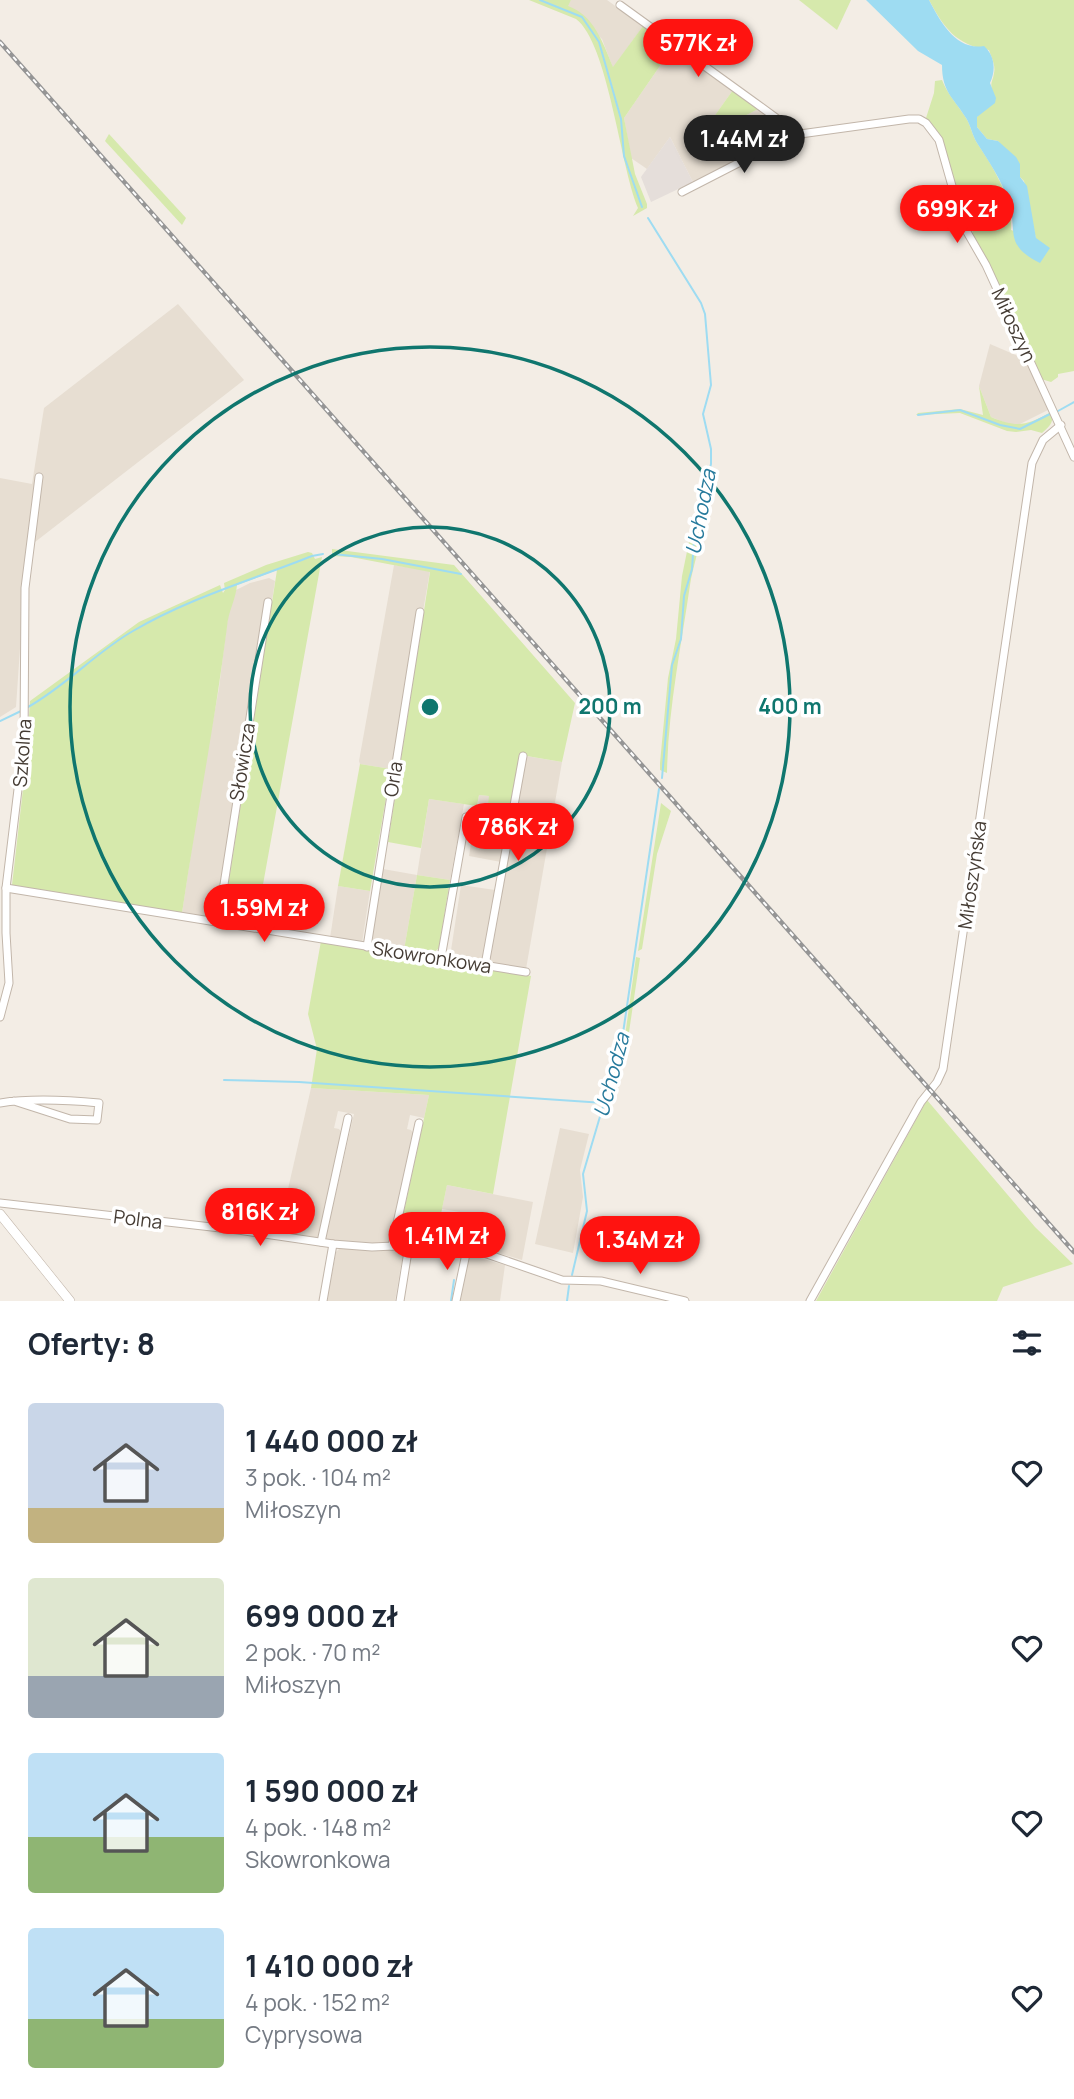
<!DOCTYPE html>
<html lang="pl">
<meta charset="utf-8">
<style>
:root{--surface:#fff;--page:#f6f6f7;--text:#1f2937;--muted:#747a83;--accent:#ff1310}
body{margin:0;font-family:Manrope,sans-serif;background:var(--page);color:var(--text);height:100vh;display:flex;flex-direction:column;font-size:26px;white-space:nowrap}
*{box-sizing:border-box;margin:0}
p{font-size:23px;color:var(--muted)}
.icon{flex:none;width:38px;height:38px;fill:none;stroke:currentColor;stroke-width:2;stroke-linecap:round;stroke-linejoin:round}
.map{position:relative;height:1301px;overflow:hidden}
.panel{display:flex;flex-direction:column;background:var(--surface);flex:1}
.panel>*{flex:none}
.price{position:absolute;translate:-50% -60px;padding:0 16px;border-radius:24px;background:var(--accent);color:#fff;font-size:23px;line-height:46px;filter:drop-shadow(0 2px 4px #0008)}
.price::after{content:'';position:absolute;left:50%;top:42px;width:21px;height:16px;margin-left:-10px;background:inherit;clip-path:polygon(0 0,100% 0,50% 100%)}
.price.on{background:#222;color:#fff}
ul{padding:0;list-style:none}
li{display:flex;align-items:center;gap:21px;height:175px;padding:0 28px}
li span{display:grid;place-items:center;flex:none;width:196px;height:140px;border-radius:7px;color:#555}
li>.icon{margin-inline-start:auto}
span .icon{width:84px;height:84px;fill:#fffc;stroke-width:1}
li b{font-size:30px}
h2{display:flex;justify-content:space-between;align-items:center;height:84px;padding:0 28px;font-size:30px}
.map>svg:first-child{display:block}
.residential{fill:#e7ded2}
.industrial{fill:#e5deda}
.green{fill:#d6e9ac}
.water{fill:#9edcf2}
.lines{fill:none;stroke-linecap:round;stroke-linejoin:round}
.stream{stroke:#9edcf2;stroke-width:2}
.minor-casing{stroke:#c2b6aa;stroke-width:9}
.tertiary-casing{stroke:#c2b6aa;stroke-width:10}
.minor{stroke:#fff;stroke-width:7}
.tertiary{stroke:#fff;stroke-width:9}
.rail-casing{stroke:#959595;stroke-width:4.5}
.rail{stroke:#fff;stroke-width:2;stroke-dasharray:5;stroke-linecap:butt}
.ring{fill:none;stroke:#0f766e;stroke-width:3.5}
.labels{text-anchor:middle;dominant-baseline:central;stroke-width:7;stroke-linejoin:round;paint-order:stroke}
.street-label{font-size:19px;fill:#453c34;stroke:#fff}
.water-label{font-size:21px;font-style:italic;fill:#267a9c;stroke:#fff}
.centre{fill:#0f766e;stroke:#fff;stroke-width:3.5}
.ring-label{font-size:21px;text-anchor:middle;font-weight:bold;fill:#0f766e;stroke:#fff;stroke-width:7;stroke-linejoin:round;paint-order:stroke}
</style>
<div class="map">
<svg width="1074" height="1301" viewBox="0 0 1074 1301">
<rect width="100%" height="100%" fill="#f3ede5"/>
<!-- residential -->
<g class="residential">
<path d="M571,0H607L643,26L613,68L602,39L567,6Z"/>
<path d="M673,47L733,90L698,139L758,109L781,126L773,141L693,182L670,137L647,169L631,158L624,118Z"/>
<path d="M178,304L244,380L35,542L27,546L16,707L0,717V478L32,484L44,408Z"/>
<path d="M990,344L1023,358L1027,362L1050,409L1020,424L1011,425L991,417L979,386Z"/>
<path d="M394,565L430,571L423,611H418L391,769L360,764L359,761Z"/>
<path d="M269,578L275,581L223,919L182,913L201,786L219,688L228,615L236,590L250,583Z"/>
<path d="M526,756L562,762L526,969L488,963Z"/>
<path d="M479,795L489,796L509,819L501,862L469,856Z"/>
<path d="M429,799L464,804L450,880L417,875L404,950L371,945L383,869L417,875Z"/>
<path d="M461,885L495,890L483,963L450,957Z"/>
<path d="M338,886L370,891L362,943L330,938Z"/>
<path d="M311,1088L429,1095L424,1118L410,1115L407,1129L411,1130L414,1134L390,1244L325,1240L354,1114L338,1111L334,1128L339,1129L342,1133L319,1239L278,1233Z"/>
<path d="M560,1128L589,1134L580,1170L583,1197L573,1253L535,1244Z"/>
<path d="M447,1185L533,1202L522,1260L482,1248L489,1217L442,1209Z"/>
<path d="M340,1248L376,1251L404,1248L395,1301H327L336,1252Z"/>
<path d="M462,1253L505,1265L500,1301H453Z"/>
</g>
<!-- industrial -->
<path class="industrial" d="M670,137L693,182L651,202L641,177Z"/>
<!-- green -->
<g class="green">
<path d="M529,0H571L568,6C594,15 603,43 613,67L643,26L673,47L624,118L635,174L647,204V208L633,216L638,208C620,165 608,43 576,19Z"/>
<path d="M799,0H851L837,30Z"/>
<path d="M929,0H1074V371L1058,374V377L1051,382L1041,379L974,238L967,207L961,205L942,138L926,118L934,93L935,81L942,80C948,95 958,105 966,118C971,126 972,135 977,143C994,168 1013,199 1011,230L1036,239L1024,181L1020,177V169L998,141L987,139L977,127V117L992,90C990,82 993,81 994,73C996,65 991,57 989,50C956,45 944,28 929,0Z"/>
<path d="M733,90L758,109L699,140L698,139Z"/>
<path d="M109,134L186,218L182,225L105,141Z"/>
<path d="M979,386L991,417C1017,428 1026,426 1051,412C1055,422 1049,427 1042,433L1031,430L1016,432L1007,431L960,413L916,415L918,413L960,409L983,415Z"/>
<path d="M692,527H700C701,547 693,565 690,585C681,647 668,710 667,773L660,770V763L668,678L676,639L682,576Z"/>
<path d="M332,549L454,565L575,703L562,762L521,755L509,819L487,815L489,796L479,795L477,806L429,799L421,848L388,842L430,572L351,557L332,556Z"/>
<path d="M308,552L312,553L315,559L322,557L262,890L293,898L286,931L223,919L277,570L237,585C236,599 228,612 227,627C215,723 196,818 182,913L12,885L26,763L30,701L139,622L220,585L223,593L225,590L224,583L266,565Z"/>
<path d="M360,764L391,769L370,891L338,886Z"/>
<path d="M661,803L671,811L657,854L642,949L638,951Z"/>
<path d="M417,875L450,880L439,948L432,954L404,950Z"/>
<path d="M321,941L531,976L493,1194L447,1185L435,1243L404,1241L401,1225L429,1095L311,1088L317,1049L308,1014Z"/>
<path d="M636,957L640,958L629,1032L619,1059L608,1115L605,1114L620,1045L626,1029Z"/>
<path d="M927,1100L1035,1227L1073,1264L1003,1287L997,1301H816Z"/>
</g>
<!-- water -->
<path class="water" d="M866,0H929C940,21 956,51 984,46C995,56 996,70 990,83L996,98L995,103L977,117V127L987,139L998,141L1016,157L1020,164V177L1027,186L1036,238L1050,248L1040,263C1002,244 1019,231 1008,200C1002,181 988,160 977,143C972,135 971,126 966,118C953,97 942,92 942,65L918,51Z"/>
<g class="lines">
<!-- stream -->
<g class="stream">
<path d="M540,0L582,17L599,42L621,119L624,156L642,207"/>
<path d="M648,218L701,303L705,314L711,385L703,414L711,449V464L695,524L692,569L684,596L681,639L672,665L662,778"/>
<path d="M1058,411L1074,402"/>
<path d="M918,415L960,410L1000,425L1020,429L1050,414"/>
<path d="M333,554L382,559L461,574"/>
<path d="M28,707C66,686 96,652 133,631C189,598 252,580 312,556L323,554"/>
<path d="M0,721L21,711"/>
<path d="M224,1080L299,1082L604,1103"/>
<path d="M572,1275L587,1211L583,1174L604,1103L615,1051L623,1033L659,789"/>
<path d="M451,1301L454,1280"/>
<path d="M567,1301L569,1286"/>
</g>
<defs>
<g id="minor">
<path d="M620,5L757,104L783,123L793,135"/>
<path d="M682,192L793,135L909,119H919L926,123L939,140L963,225L986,265L1074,457"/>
<path d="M6,888L526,972"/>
<path d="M218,923L268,602"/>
<path d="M367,947L420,612"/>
<path d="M441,958L466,817"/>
<path d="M485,965L523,756"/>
<path d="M0,1017L9,983L6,933V888L24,740L25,588L39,477"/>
<path d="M0,1103C32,1098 67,1100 99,1103L97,1120L70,1119L14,1101"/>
<path d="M0,1203L238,1230L333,1244L372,1247L438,1244L478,1251L562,1280L601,1281L685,1301"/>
<path d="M321,1242L348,1118"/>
<path d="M392,1246L419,1123"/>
<path d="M323,1301L333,1244"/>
<path d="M400,1301L409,1245"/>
<path d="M456,1301L467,1249"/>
<path d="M810,1301L921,1102L937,1082L943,1069L1032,463L1043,440L1061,425"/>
</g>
<path id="tertiary" d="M0,1214L70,1301"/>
</defs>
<!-- minor casing -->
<use href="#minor" class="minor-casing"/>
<!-- tertiary casing -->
<use href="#tertiary" class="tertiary-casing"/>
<!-- minor -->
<use href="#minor" class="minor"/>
<!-- tertiary -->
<use href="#tertiary" class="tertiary"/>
<defs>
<path id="rail" d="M0,42L1074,1252"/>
</defs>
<!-- rail casing -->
<use href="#rail" class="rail-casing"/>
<!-- rail -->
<use href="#rail" class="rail"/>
</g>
<!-- distance rings -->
<g class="ring">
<circle cx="430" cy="707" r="180"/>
<circle cx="430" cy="707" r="360"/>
</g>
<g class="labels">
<!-- street labels -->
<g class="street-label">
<text transform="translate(1014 325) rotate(65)">Miłoszyn</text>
<text transform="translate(22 753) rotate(-86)">Szkolna</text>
<text transform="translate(242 762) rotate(-81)">Słowicza</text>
<text transform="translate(393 779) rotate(-81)">Orla</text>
<text transform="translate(972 875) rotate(-82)">Miłoszyńska</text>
<text transform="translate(432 957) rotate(9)">Skowronkowa</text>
<text transform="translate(138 1219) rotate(7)">Polna</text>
</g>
<!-- water labels -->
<g class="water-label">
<text transform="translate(700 512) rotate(-79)">Uchodza</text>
<text transform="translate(611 1075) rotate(-75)">Uchodza</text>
</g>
</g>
<circle cx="430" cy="707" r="10" class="centre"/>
<g class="ring-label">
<text x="610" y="714">200 m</text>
<text x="790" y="714">400 m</text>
</g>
</svg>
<b class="price" style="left:698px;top:79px">577K zł</b>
<b class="price on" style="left:744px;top:175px">1.44M zł</b>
<b class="price" style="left:957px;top:245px">699K zł</b>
<b class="price" style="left:518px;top:863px">786K zł</b>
<b class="price" style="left:264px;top:944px">1.59M zł</b>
<b class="price" style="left:260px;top:1248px">816K zł</b>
<b class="price" style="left:447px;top:1272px">1.41M zł</b>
<b class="price" style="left:640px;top:1276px">1.34M zł</b>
</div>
<section class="panel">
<h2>Oferty: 8<svg class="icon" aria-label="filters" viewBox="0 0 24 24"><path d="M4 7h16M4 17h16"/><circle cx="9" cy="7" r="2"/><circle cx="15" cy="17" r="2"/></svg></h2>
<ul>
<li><span style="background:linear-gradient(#c9d6e8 75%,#c2b280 0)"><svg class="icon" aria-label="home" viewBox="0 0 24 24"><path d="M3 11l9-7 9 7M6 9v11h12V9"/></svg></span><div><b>1 440 000 zł</b><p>3 pok. · 104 m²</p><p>Miłoszyn</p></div><svg class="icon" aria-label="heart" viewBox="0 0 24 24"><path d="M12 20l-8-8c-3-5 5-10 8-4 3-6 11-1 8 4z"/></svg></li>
<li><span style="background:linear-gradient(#dfe7d0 70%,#9aa5b1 0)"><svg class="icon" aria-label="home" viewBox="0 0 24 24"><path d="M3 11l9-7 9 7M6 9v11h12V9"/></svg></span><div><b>699 000 zł</b><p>2 pok. · 70 m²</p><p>Miłoszyn</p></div><svg class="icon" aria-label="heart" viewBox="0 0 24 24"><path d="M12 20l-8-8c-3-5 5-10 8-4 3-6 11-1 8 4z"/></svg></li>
<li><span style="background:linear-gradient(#bfe0f5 60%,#8fb573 0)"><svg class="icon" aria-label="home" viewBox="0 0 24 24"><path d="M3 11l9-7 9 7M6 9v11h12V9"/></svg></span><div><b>1 590 000 zł</b><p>4 pok. · 148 m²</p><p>Skowronkowa</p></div><svg class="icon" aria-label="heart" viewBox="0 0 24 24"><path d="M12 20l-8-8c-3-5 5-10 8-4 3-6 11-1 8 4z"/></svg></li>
<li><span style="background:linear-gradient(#bfe0f5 65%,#8fb573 0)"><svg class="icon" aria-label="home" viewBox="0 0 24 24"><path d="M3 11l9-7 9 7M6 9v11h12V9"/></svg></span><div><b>1 410 000 zł</b><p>4 pok. · 152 m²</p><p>Cyprysowa</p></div><svg class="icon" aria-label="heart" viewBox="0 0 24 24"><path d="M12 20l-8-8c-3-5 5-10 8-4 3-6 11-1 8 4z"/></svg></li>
</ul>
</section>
